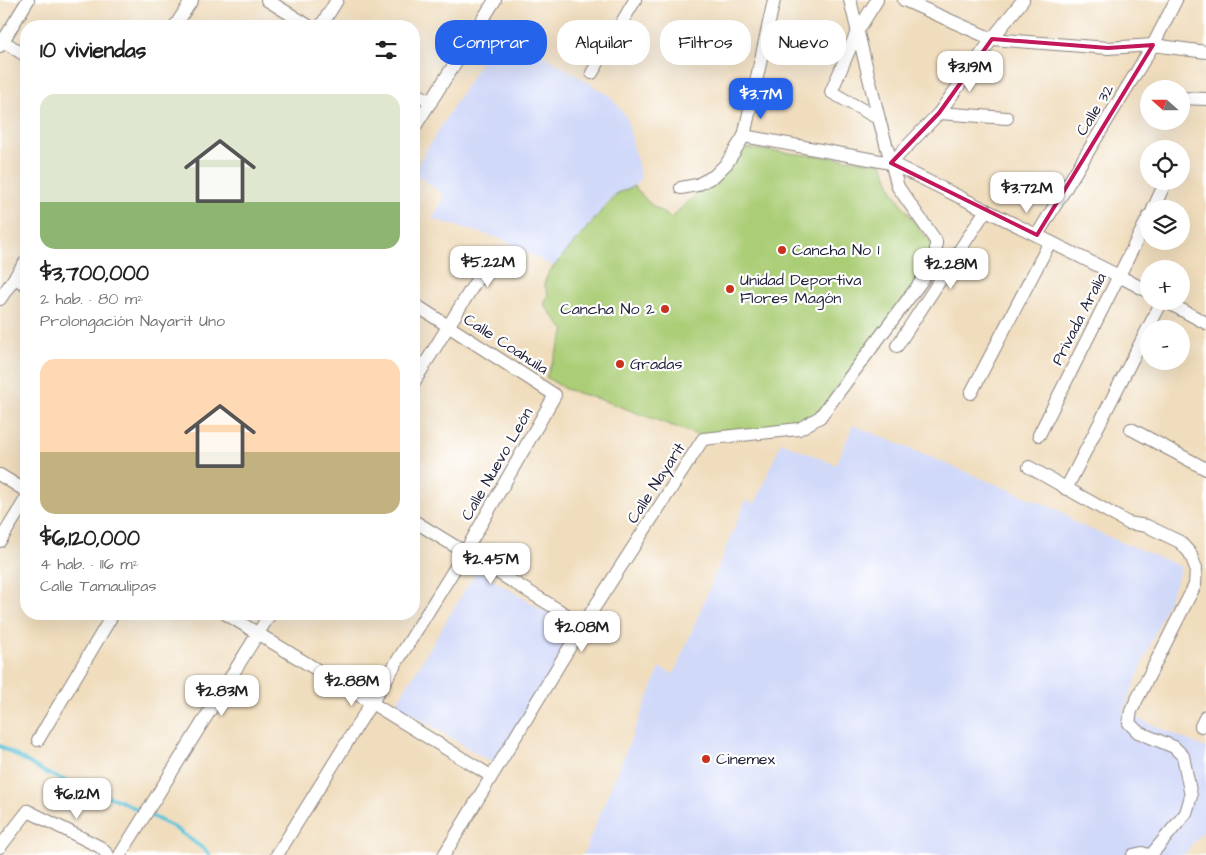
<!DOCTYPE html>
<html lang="es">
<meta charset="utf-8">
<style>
:root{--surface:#fff;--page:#f2f2f2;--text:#222;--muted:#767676;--accent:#2563eb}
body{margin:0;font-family:"Architects Daughter",sans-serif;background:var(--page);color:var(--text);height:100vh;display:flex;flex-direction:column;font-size:19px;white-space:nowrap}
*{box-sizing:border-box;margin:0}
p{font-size:16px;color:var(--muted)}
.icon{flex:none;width:28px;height:28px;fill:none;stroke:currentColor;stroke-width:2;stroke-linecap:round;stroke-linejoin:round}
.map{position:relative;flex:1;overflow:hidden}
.panel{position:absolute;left:20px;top:20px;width:400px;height:600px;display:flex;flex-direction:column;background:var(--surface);border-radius:20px;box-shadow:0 5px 20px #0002}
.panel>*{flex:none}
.hud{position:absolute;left:435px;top:20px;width:475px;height:45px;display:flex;gap:10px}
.needle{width:32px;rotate:291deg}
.tools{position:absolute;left:1140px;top:80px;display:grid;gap:10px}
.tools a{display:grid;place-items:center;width:50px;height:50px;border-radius:50%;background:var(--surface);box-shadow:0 5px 20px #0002;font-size:25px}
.price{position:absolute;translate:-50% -42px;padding:0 11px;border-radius:10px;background:#fff;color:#222;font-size:16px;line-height:32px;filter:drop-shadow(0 1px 2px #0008)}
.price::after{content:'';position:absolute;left:50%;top:30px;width:15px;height:11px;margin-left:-8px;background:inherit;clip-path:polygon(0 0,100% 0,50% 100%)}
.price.active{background:var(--accent);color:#fff}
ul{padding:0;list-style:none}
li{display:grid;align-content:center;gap:10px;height:265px;padding:0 20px}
li span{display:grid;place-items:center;height:155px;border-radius:15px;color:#555}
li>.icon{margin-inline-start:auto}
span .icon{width:90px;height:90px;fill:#fffc;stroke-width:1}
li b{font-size:21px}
h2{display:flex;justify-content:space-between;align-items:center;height:60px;padding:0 20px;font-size:21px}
.tag{padding:0 18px;border-radius:20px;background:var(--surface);box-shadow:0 5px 20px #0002;font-size:18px;line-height:45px}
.tag.active{background:var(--accent);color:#fff}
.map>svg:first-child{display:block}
.built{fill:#d1d9f9}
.green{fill:#abcd76;stroke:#667858}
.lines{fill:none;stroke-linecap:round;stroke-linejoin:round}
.stream{stroke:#5dc4da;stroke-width:4}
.minor-casing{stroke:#89807c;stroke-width:14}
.minor{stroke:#fff;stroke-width:12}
.marked{fill:none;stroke:#c2185b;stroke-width:4;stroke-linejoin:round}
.poi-dot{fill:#c8321e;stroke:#fff;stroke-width:2}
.labels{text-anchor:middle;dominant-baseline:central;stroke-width:4.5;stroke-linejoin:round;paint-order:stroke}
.street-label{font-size:16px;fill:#22223b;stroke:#fff}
.poi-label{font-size:16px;fill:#22223b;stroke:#fff;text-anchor:start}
</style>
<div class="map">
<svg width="1206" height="855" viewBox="0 0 1206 855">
<rect width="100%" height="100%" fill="#fff"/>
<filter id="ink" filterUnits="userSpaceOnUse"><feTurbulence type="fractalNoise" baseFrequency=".02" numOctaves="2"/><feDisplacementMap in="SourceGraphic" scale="10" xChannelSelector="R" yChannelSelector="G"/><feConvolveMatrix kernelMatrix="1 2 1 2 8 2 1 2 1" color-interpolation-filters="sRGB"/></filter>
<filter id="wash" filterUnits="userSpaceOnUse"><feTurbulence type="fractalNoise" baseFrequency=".0096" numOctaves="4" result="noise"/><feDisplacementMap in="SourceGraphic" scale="20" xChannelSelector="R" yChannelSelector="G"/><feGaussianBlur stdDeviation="1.12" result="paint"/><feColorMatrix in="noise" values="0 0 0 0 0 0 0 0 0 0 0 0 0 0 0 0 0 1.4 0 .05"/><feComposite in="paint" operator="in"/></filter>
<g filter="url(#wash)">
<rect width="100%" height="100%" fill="#f0ddbd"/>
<!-- built -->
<g class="built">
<path d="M501,29L610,96L627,118L641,178L634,186L616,194L554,267L502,239L432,219L445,196L414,173V170Z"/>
<path d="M853,425L1063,512L1075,523L1182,567L1123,712L1206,748V827L1184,855H583L660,668L674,674L746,500L755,504L781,442L836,465Z"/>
<path d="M477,570L577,631L496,765L396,704Z"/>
</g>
<!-- green -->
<path class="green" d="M743,148L882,163L893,191L919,229L931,242V264L816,416L801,425L700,436L602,400L565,389L546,377L565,331L544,305L548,294L544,284L549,272L616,194L634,186L649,203L671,218Z"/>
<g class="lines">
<!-- stream -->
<path class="stream" d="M0,746L48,774L118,800L172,826L205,850L209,855"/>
</g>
</g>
<g filter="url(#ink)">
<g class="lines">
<defs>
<g id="minor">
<path d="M267,0L309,26"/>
<path d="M877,0L857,32L831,92L879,119"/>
<path d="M904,0L992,39L1108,48L1153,45L1206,52"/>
<path d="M175,26L192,0"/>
<path d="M321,26L337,0"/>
<path d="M0,39L26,56"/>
<path d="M0,46L28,0"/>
<path d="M592,73L635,0"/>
<path d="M414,92L431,102"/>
<path d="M1181,98L1206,99"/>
<path d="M939,113L1007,118"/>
<path d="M414,128L495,0"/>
<path d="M744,136L891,163L1119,276L1149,292"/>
<path d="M891,163L939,113L992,39L1023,0"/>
<path d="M681,188L697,185L714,176L727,163L744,136L774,0"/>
<path d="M1153,209L1166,181"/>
<path d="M1037,235L1153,45L1176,0"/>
<path d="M15,278L26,285"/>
<path d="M0,299L26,261"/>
<path d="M1165,301L1206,323"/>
<path d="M897,346L986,210"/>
<path d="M414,382L492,255"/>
<path d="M971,393L1050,242"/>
<path d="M1131,429L1206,469"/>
<path d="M1039,435L1149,216"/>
<path d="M1029,467L1128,523L1147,526L1180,542L1190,553L1196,568L1195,585L1131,711L1129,723L1138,732L1174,747L1183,756L1191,796L1186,813L1151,855"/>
<path d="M0,475L26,491"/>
<path d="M1066,489L1162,301"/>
<path d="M414,521L583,625"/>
<path d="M0,541L26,499"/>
<path d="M226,614L491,776"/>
<path d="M1201,726L1206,716"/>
<path d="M38,740L113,614"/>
<path d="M0,847L28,811L100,847L108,855"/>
<path d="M120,855L270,614"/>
<path d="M277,855L465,552L555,395L414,304"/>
<path d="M444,855L583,625L703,439L799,429L820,417L923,279L932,265L936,253V241L898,187L879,119L850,0"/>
<path d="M1133,855L1142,853L1148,855"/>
</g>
</defs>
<!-- minor casing -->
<use href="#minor" class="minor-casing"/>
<!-- minor -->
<use href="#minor" class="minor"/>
</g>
</g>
<!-- marked area -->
<path class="marked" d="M992,39L1108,48L1153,45L1037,235L891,163L939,113Z"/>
<!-- markers -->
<g class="poi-dot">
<circle cx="782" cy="250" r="5"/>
<circle cx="730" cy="289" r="5"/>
<circle cx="665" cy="309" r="5"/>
<circle cx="620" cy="364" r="5"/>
<circle cx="706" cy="759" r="5"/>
</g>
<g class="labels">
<!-- street labels -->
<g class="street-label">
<text transform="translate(1095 110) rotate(-58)">Calle 32</text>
<text transform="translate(1079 319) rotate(-63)">Privada Aralia</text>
<text transform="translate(506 344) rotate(33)">Calle Coahuila</text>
<text transform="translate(497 464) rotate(-60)">Calle Nuevo León</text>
<text transform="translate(656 483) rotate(-57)">Calle Nayarit</text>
</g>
<!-- poi labels -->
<g class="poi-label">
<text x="792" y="250">Cancha No 1</text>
<text x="740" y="280">Unidad Deportiva<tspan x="740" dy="18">Flores Magón</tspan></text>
<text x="655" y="309" text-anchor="end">Cancha No 2</text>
<text x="630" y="364">Gradas</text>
<text x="716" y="759">Cinemex</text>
</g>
</g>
</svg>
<div class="tools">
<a><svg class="needle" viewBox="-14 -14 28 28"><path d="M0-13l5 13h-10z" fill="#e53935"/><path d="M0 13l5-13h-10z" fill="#767676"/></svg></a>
<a><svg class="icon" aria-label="locate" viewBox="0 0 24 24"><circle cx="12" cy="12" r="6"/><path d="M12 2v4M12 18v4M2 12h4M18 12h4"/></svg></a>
<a><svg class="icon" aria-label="layers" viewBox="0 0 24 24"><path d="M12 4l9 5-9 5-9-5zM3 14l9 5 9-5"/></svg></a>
<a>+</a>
<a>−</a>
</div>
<b class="price" style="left:970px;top:93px">$3.19M</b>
<b class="price active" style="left:761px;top:120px">$3.7M</b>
<b class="price" style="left:1027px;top:214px">$3.72M</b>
<b class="price" style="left:488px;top:288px">$5.22M</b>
<b class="price" style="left:951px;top:290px">$2.28M</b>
<b class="price" style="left:491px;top:585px">$2.45M</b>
<b class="price" style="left:582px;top:653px">$2.08M</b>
<b class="price" style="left:352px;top:707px">$2.88M</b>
<b class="price" style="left:222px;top:717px">$2.83M</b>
<b class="price" style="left:77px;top:820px">$6.12M</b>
<div class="hud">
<a class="tag active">Comprar</a>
<a class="tag">Alquilar</a>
<a class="tag">Filtros</a>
<a class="tag">Nuevo</a>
</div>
<section class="panel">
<h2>10 viviendas<svg class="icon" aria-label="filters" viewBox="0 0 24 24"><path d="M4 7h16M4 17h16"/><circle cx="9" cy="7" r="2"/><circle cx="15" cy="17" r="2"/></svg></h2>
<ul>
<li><span style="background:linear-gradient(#dfe7d0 70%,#8fb573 0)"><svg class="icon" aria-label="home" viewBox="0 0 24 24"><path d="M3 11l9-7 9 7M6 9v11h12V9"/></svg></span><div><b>$3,700,000</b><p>2 hab. · 80 m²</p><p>Prolongación Nayarit Uno</p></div></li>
<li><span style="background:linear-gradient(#ffd9b3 60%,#c2b280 0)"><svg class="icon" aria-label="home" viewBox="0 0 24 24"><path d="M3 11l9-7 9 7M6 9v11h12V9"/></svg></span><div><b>$6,120,000</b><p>4 hab. · 116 m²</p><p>Calle Tamaulipas</p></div></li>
</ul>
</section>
</div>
